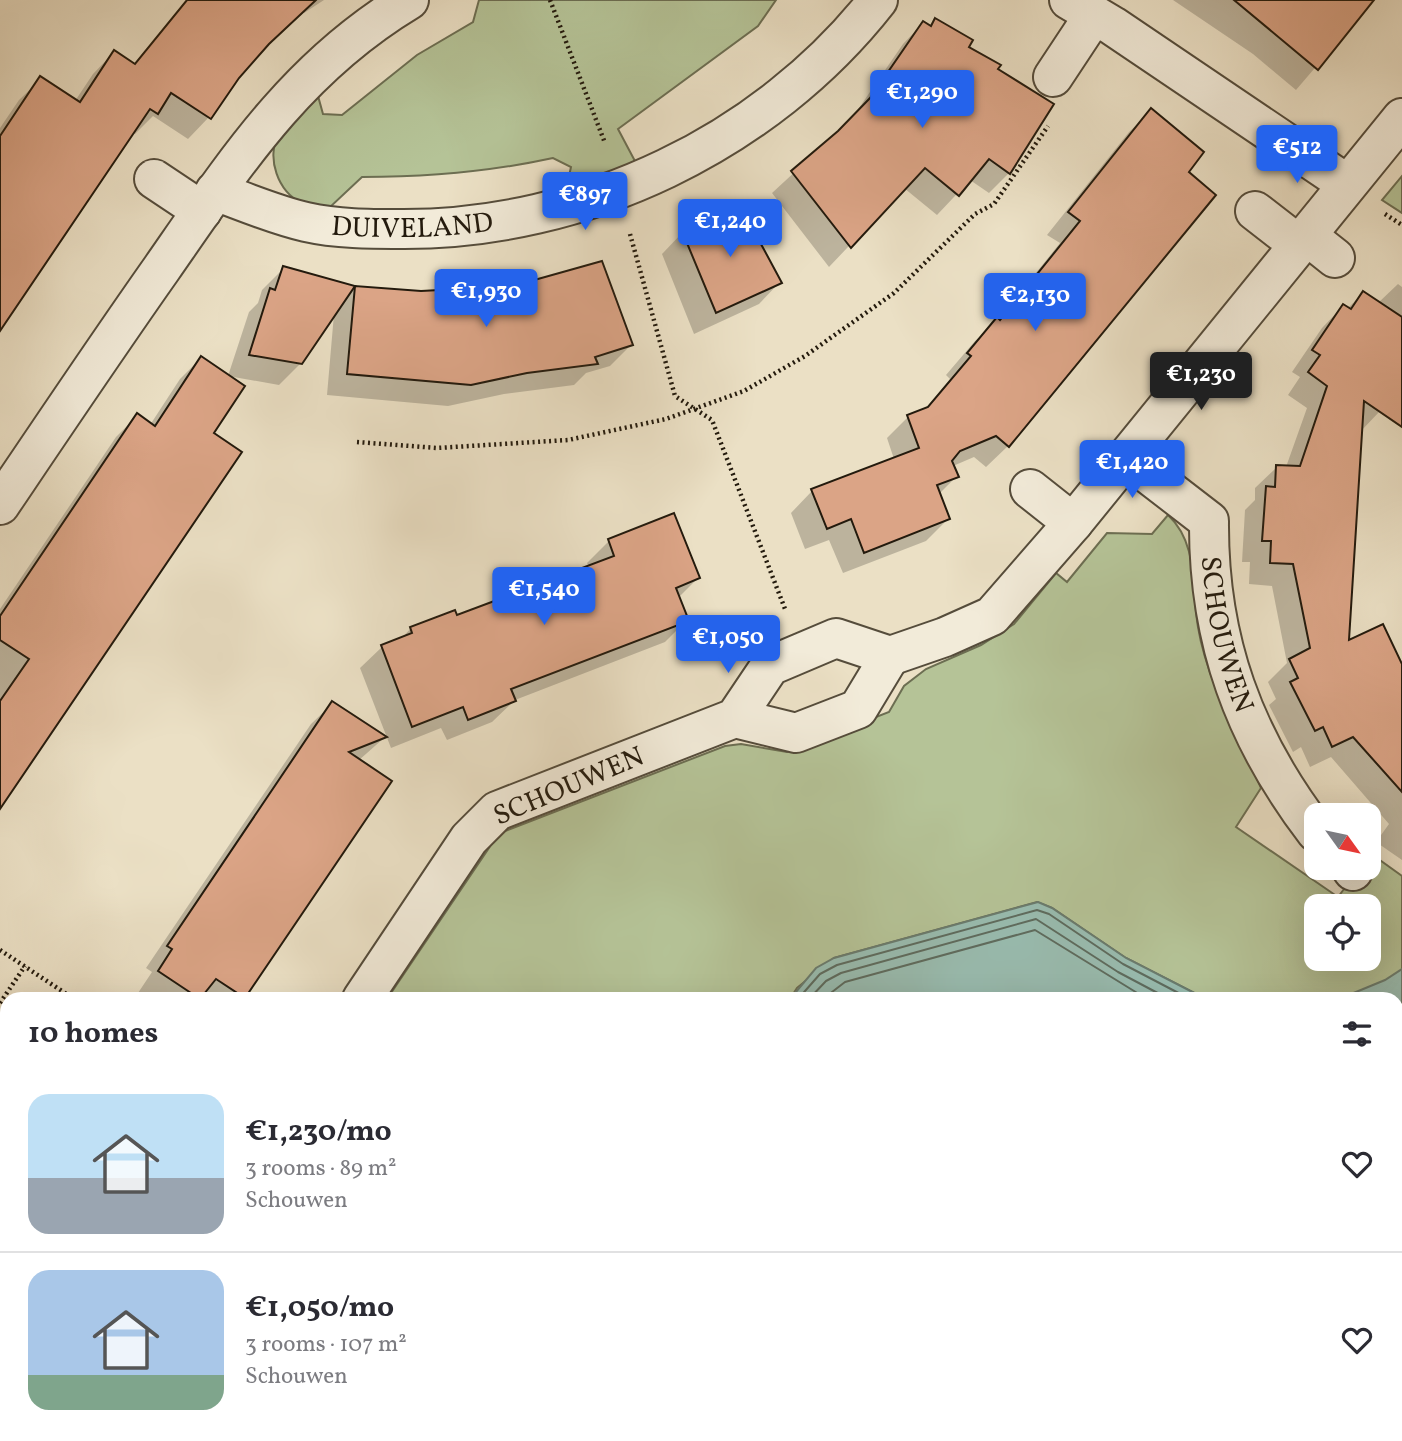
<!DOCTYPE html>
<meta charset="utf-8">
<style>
:root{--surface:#fff;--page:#f7f7f7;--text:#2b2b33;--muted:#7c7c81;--line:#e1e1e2;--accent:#2563eb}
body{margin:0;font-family:Vollkorn,serif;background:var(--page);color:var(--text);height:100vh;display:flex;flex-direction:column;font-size:26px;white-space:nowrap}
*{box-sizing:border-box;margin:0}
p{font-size:23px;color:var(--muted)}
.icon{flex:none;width:38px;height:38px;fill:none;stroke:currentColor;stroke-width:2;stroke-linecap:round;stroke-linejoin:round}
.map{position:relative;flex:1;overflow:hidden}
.details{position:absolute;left:0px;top:992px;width:1404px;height:450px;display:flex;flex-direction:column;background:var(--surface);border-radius:21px 21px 0 0;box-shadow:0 7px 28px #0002}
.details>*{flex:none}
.needle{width:46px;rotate:123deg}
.buttons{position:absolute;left:1304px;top:803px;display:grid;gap:14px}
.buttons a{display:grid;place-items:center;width:77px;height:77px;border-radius:14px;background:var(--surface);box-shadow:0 7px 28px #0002;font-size:35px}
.price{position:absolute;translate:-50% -60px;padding:0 16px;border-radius:7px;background:var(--accent);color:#fff;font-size:23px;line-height:46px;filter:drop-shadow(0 2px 4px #0008)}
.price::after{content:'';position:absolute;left:50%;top:42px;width:21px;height:16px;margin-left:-10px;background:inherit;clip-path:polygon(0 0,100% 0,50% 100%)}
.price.active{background:#222;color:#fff}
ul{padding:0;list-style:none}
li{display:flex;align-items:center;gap:21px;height:175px;padding:0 28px}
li+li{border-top:2px solid var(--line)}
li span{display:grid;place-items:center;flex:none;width:196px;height:140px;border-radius:21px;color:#555}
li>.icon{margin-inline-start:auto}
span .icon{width:84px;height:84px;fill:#fffc;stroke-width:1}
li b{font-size:30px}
h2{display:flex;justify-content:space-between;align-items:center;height:84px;padding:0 28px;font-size:30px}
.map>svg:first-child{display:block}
.green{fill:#b5c397;stroke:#6c6e52;stroke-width:2;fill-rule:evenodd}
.water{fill:#99bdb1;stroke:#6a7c6f;stroke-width:2}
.shadow{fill:#0003}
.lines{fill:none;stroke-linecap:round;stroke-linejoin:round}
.shore{stroke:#5e6c5f;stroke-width:2}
.building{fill:#dba486;stroke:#231a0d;stroke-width:2}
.minor-casing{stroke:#554c3b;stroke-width:42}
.path{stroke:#231a0d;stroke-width:4.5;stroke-dasharray:2 3.5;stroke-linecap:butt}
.minor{stroke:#f2ebd9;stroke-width:38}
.labels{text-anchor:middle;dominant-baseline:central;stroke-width:6;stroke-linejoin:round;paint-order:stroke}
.street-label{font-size:28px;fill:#231a0d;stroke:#f2ebd9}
</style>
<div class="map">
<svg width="1402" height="1441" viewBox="0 0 1402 1441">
<rect width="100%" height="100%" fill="#ebe0c5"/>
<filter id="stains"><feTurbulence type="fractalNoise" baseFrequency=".00286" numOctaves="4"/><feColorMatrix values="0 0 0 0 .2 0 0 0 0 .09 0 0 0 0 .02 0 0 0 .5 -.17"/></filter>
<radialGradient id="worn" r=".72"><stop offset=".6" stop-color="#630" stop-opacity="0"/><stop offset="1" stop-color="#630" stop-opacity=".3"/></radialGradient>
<!-- green -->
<g class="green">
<path d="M479,0H776L758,26L618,129L636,163L594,180L567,185L571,167L553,158C489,172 428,177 362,177L328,209C319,207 309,206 301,202C279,194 265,156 279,135C288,121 306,108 318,96L323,114L342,115L417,55L473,22Z"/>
<path d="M1402,176V213L1382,200Z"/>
<path d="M1168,515C1199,544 1191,587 1198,627C1207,682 1239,737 1261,788L1236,827L1338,897L1360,868H1368L1370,853L1402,876V1431L1396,1429V999H1206L1126,958L1052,908L1037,902L834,958L797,988L790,999H387L491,845L505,831L725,746L741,744L787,752L889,712L904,686L926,669L981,645L1014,624L1056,573L1067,582L1107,533L1152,534ZM1316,906H1368V959H1316Z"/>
<path d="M1161,1435H1353L1351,1441H1171Z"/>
</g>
<!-- water -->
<g class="water">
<path d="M1038,902L1052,908L1126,958L1206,999H790L816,968L834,958Z"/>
<path d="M1402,969V1294L1396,1292V999H1339L1385,980Z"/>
<path d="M503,1435H600L596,1441H499Z"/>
</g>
<!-- shadow -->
<g class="shadow">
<path d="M189,0H241L238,77L209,117L188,139L153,116L135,134L132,132L0,329V128L19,100L41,79L75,101L93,74L114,52L133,65Z"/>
<path d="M295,0H324L304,13Z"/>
<path d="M1173,0H1373L1296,90L1253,54Z"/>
<path d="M935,20L967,48L1009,173L989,193L970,180L937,215L904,188L829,267L772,193L850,121L903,44L923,23L929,27Z"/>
<path d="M1151,111L1008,446L986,467L974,457L953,466L957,476L939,494L948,519L926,541L843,573L829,540L805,549L791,513L812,491L894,459L887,438L908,417L924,410L950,379L946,375L975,341L998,320L1060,243L1047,235L1129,132Z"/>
<path d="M683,232L780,282L759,304L694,334L662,254Z"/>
<path d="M284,268L356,288L631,345L610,366L586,373L574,385L504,394L448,406L327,395L334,314L301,363L279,385L228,376L249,312L258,303L262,290Z"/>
<path d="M1398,284L1402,287V379L1380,411L1361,431L1347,643L1402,704V860L1376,842L1389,824L1331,757L1310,767L1301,747L1293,752L1269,705L1276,699L1268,682L1287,663L1272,586L1249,584L1250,562H1242L1245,510L1255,500V488L1277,467H1286L1307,408L1288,395L1300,377L1292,372L1322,328L1343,306L1347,309L1363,293L1378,303Z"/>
<path d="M201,358L212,434L0,805V609L116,437L137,416L150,425L180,379Z"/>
<path d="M673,516L698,578L678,598L687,620L665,642L515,700L492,722L447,740L441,728L391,748L360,668L382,647L401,639L411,628L456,617L589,567L587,563L609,541Z"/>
<path d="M333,703L384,738L358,761L244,997L147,999L138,993L152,972L146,968L311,724Z"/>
<path d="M7,1085V1328L0,1339V1096Z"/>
<path d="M191,1435H325L321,1441H187Z"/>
</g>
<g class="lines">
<!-- shore -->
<g class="shore">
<path d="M798,999L820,974L837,965L1037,910L1049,914L1123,964L1190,999"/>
<path d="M809,999L826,981L841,973L1036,919L1118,972L1169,999"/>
<path d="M823,999L845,982L1035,930L1147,999"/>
</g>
</g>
<!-- building -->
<g class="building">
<path d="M187,0H316L269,44L239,78L211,119L171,93L158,114L150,109L0,331V136L40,76L80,102L114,50L135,64Z"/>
<path d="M1234,0H1374L1318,70Z"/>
<path d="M935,18L973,40L969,47L1001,65L998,69L1054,104L1010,174L989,159L959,196L925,168L851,248L791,171L838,131L870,98L923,21L931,26Z"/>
<path d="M1151,108L1204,152L1189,172L1216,195L1009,447L996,436L960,451L952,461L959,477L937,485L950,519L864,553L851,519L827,529L811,489L919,448L907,415L928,407L971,356L967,353L997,317L1000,320L1080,221L1068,212Z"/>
<path d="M740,205L782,283L716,313L682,231Z"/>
<path d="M602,261L633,345L595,357L598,364L527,373L471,385L347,374L355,286L421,291L513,286Z"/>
<path d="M283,266L355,286L302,364L249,355L270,288L275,290Z"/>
<path d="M1363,291L1402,317V427L1364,401L1349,640L1383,624L1402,664V792L1353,737L1332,747L1323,727L1315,731L1290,682L1298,678L1289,659L1310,648L1293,564L1270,563L1271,541H1262L1266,486L1275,487L1276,465L1300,466L1327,386L1308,372L1320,355L1312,350L1343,304L1351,309Z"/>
<path d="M201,356L245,386L214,433L242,452L0,809V701L29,659L0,640V616L137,413L155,426Z"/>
<path d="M674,513L700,578L676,588L689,621L511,689L516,701L468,720L463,707L412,727L381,645L412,633L410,627L455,610L457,615L614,556L608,539Z"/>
<path d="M332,701L387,737L349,752L392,781L245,998L216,979L200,999L158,971L172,949L167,946Z"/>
</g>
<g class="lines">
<defs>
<g id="minor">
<path d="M1069,0L1113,26L1347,184"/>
<path d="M1053,77L1094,15"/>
<path d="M154,179L202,211"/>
<path id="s1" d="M215,191C245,202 275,215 306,222C337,229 370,229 401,229C584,230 766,143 878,0"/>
<path d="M1255,211L1299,245"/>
<path d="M1306,235L1335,258"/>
<path id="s2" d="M1126,457L1209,521C1208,640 1244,738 1316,832"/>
<path d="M1030,489L1073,523"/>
<path d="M0,505C54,425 107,346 162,268C235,163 296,68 409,0"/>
<path d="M735,718L796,733L858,709L890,656"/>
<path d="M1351,868L1353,871"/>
<path d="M362,999L469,839L497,811L735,718L770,666L836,638L890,656L945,637L992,616L1073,523L1402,118"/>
<path d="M1119,1435L1128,1441"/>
<path d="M849,1439L859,1435"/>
<path d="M66,1441L70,1435"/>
</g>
</defs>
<!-- minor casing -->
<use href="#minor" class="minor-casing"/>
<!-- path -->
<g class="path">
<path d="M550,0L605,143"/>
<path d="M1385,214L1402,225"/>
<path d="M630,234L675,396L712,420L785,609"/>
<path d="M357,442L437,448L568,440L666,419L744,391L805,356L894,293L975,214L994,204L1048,126"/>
<path d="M0,950L74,999"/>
<path d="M0,1003L25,966"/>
<path d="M1396,1385H1402"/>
<path d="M1214,1441L1221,1435"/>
</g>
<!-- minor -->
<use href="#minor" class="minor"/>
</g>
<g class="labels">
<!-- street labels -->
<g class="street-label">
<text stroke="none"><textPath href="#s1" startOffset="203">DUIVELAND</textPath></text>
<text stroke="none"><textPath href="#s2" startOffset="220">SCHOUWEN</textPath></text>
<text transform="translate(569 787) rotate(-23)">SCHOUWEN</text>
</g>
</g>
<rect width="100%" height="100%" filter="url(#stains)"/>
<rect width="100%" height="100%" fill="url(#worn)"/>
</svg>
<div class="buttons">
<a><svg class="needle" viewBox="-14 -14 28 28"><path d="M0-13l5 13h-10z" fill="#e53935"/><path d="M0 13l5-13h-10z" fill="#7c7c81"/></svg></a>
<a><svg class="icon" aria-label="locate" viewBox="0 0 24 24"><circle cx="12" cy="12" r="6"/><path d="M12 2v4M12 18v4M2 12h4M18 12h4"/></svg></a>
</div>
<b class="price" style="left:922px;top:130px">€1,290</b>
<b class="price" style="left:1297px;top:185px">€512</b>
<b class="price" style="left:585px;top:232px">€897</b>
<b class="price" style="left:730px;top:259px">€1,240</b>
<b class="price" style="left:486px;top:329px">€1,930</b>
<b class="price" style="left:1035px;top:333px">€2,130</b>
<b class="price active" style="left:1201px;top:412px">€1,230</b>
<b class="price" style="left:1132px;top:500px">€1,420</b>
<b class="price" style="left:544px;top:627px">€1,540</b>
<b class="price" style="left:728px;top:675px">€1,050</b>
<section class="details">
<h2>10 homes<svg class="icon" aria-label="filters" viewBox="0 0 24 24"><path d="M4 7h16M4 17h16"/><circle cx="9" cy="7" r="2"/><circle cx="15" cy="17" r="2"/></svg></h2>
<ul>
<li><span style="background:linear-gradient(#bfe0f5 60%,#9aa5b1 0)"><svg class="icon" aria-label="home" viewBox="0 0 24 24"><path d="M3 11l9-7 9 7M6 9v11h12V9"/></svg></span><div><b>€1,230/mo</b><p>3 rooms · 89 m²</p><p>Schouwen</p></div><svg class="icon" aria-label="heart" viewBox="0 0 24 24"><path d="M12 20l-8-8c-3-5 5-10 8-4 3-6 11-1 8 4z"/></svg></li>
<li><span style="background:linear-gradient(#a9c7e8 75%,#7fa58c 0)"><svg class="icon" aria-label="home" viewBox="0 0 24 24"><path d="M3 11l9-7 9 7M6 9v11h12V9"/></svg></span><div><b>€1,050/mo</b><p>3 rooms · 107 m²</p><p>Schouwen</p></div><svg class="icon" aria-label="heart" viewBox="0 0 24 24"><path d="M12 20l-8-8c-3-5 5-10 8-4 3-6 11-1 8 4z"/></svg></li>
</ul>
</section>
</div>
